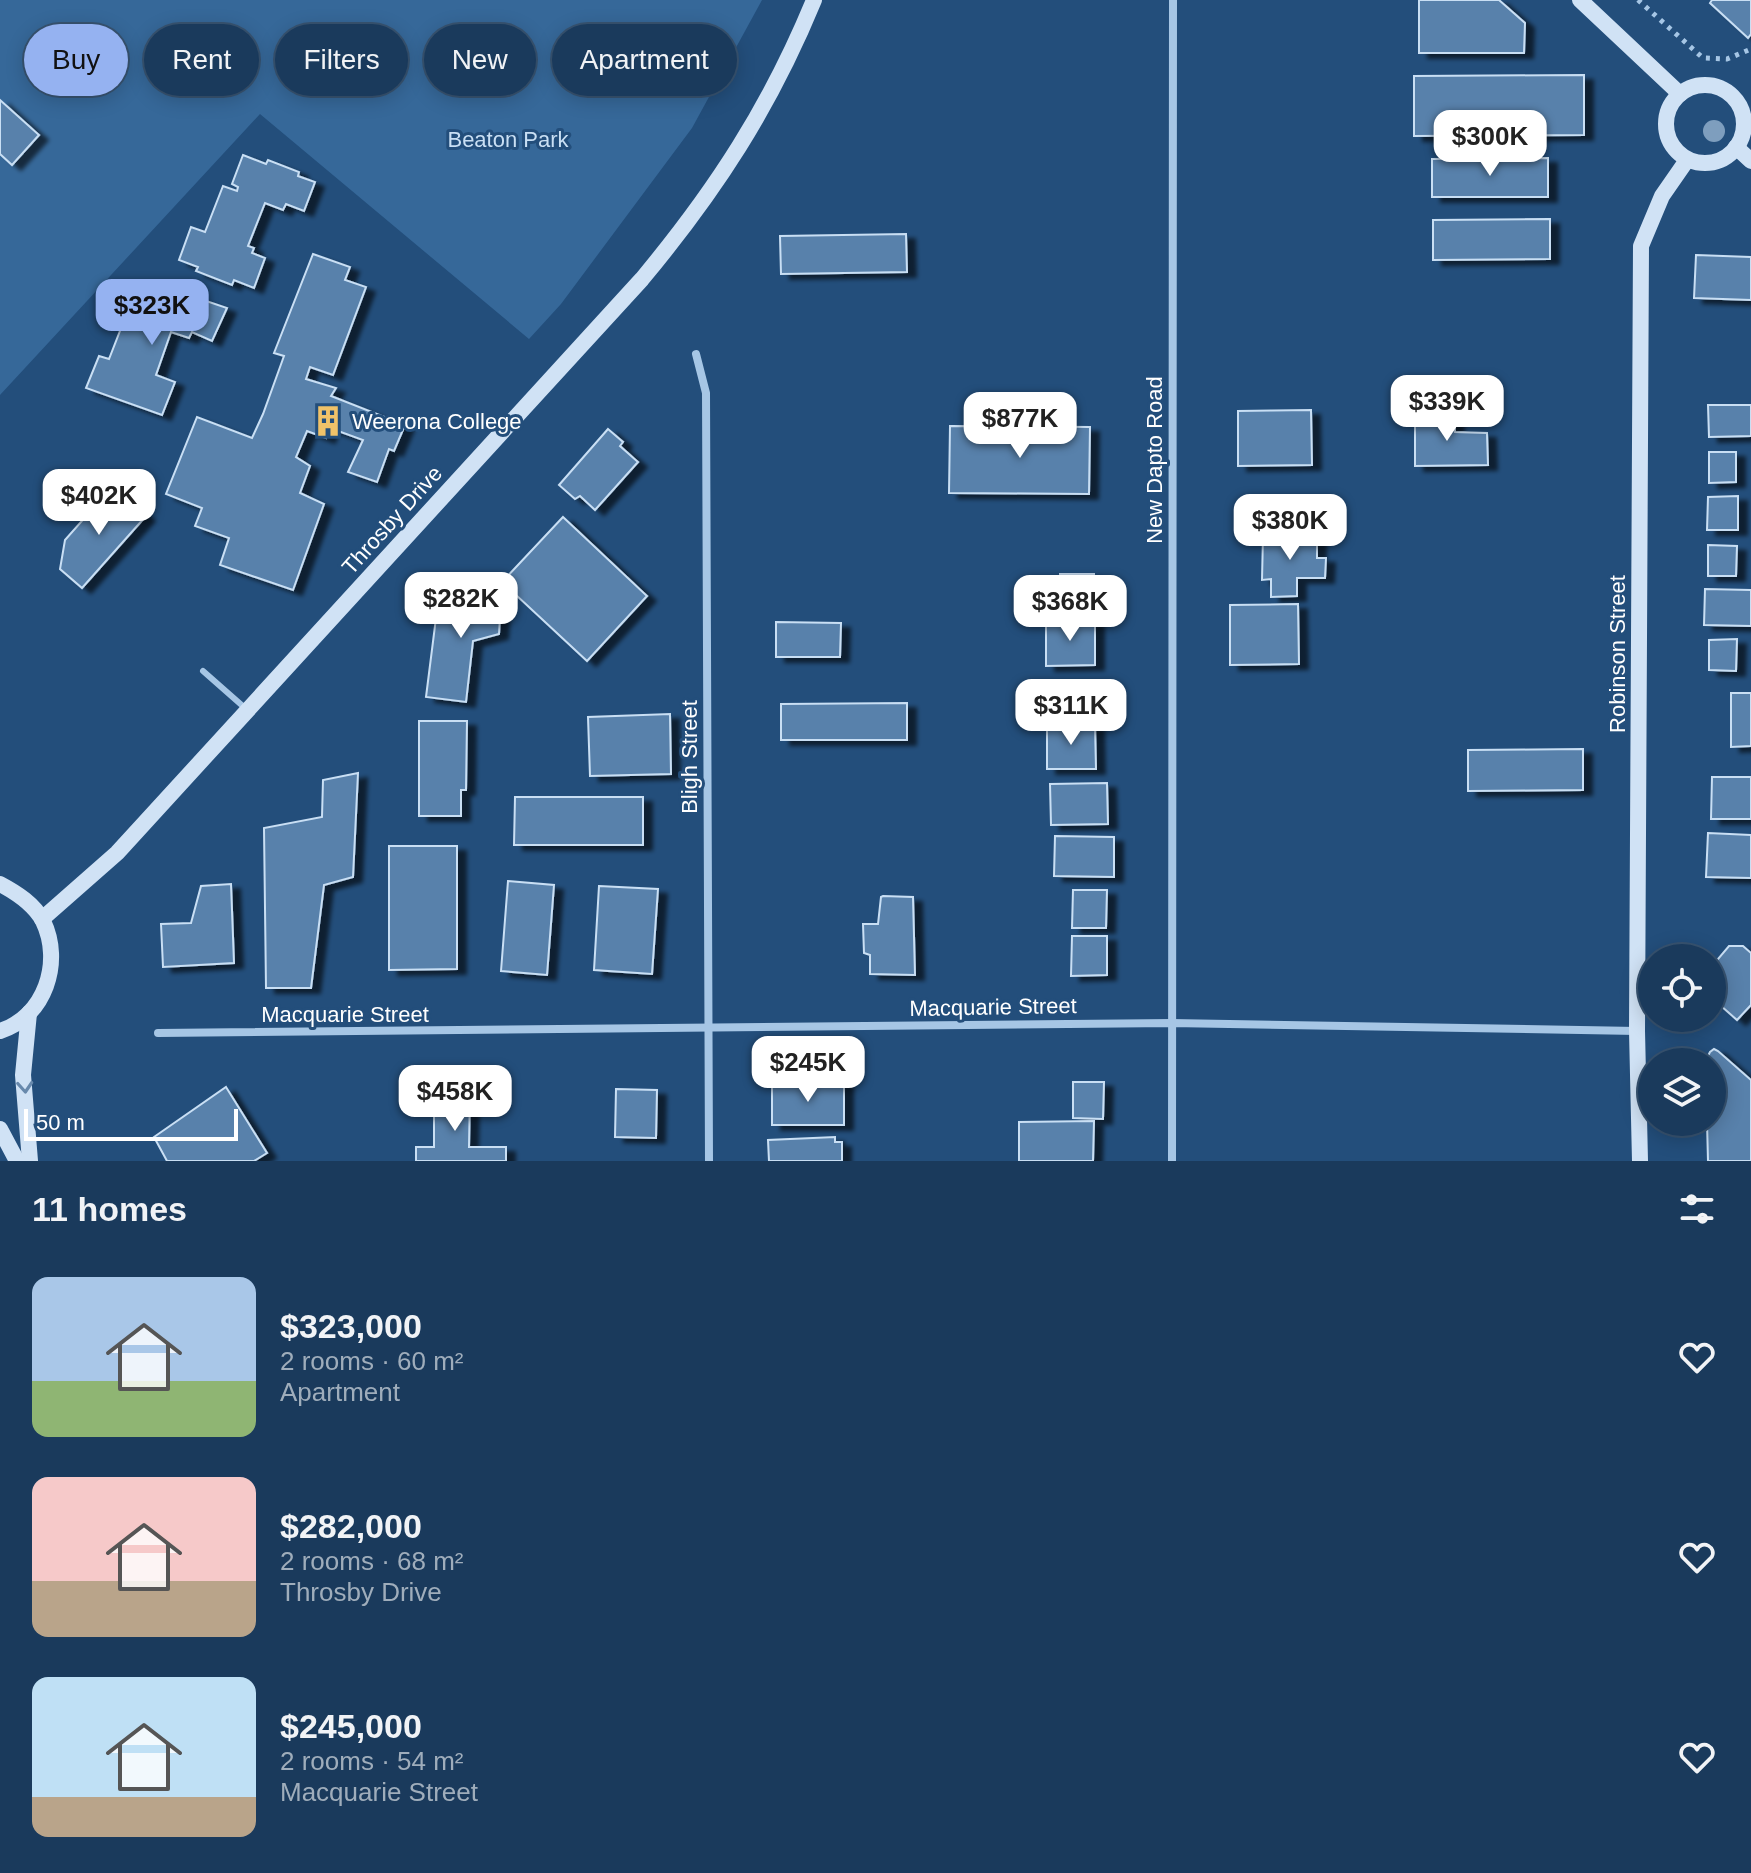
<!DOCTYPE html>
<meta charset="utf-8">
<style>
:root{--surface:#1a3a5c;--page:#234162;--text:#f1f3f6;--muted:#9fadbb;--line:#385472;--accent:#95b2f1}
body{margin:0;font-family:Helvetica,sans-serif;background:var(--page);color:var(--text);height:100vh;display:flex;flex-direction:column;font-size:30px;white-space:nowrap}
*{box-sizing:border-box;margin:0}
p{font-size:26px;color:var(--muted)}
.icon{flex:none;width:44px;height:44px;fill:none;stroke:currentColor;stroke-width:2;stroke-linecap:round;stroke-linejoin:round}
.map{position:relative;height:1161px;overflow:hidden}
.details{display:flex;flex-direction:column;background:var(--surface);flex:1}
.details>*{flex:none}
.hud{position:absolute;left:24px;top:24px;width:800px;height:72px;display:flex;gap:16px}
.buttons{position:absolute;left:1638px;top:944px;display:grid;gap:16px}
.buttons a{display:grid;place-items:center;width:88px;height:88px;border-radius:50%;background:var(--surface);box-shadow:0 4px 20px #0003,0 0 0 2px var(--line);font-size:40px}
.scale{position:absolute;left:24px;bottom:20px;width:214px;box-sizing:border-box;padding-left:8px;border:4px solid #fff;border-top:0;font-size:22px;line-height:28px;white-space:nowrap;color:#fff;-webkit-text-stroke:6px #234e7b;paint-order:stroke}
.price{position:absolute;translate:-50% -68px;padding:0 18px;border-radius:16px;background:#fff;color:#222;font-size:26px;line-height:52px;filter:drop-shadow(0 2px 4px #0008)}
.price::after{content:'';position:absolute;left:50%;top:48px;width:24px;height:18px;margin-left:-12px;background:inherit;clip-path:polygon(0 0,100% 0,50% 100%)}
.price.selected{background:var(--accent);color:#111}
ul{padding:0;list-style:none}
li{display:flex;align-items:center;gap:24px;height:200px;padding:0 32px}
li span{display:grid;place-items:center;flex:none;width:224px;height:160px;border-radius:16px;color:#555}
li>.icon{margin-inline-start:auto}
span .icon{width:96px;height:96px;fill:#fffc;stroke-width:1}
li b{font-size:34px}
h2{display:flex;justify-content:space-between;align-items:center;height:96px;padding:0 32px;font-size:34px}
.chip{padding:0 28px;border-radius:36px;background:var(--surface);box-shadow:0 4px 20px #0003,0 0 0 2px var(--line);font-size:28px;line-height:72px}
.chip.selected{background:var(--accent);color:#111}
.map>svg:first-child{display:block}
.green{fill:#366899}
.building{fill:#5881ab;stroke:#c9dff4;stroke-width:2;filter:url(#shadow)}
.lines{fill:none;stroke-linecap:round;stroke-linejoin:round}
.path{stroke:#a6c6e5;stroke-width:5;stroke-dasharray:4 6;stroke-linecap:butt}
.lane{stroke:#a6c6e5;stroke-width:6}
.street{stroke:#a6c6e5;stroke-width:8}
.secondary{stroke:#d0e2f5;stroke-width:16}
.tree{fill:#7e9ebe}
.oneway{stroke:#6889ac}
.labels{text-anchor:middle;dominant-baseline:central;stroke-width:6;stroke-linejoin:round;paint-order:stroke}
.park-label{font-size:22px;fill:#c9dff4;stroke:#234e7b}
.poi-label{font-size:22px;fill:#fff;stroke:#234e7b;text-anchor:start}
.street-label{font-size:22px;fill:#fff;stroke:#234e7b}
</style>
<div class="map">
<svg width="1751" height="1161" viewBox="0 0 1751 1161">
<defs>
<filter id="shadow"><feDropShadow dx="9" dy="5" stdDeviation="2" flood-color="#0009"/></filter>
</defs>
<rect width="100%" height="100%" fill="#234e7b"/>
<!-- green -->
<path class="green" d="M0,0H762L692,128L561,304L529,339L260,114L0,395Z"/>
<!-- building -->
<g class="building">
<path d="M1419,0H1499L1525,23L1524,53H1419Z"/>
<path d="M1712,0H1751V34L1748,38L1710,3Z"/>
<path d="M1584,75V135L1414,136V76Z"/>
<path d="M0,100L39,135L12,165L0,154Z"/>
<path d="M243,155L266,164L268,160L299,172L298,176L315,182L304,211L286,204L283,210L265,203L248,246L254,248L252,253L265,258L254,288L234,280L232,285L196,271L198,267L179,260L191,227L205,232L223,186L237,191L238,187L232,184Z"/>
<path d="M1548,158V197H1432V159Z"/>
<path d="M1550,219V259L1433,260V220Z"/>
<path d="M906,234L907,272L781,274L780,236Z"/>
<path d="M313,254L350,267L345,280L366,287L333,375L310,367L306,379L336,388L331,396L405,425L394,451L389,449L377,482L348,472L363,440L330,428L326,438L307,431L296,457L310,466L300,493L324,504L293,590L220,565L229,538L195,526L202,508L166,494L197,417L252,438L263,414L284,356L274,353Z"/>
<path d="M1696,255L1751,257V300L1694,298Z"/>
<path d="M150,282L227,308L212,341L192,332L189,338L171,332L156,375L175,382L162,415L86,388L99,356L109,359L127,313L136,315Z"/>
<path d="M1708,405H1751V436L1709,437Z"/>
<path d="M1311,410L1312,465L1238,466V411Z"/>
<path d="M1441,413L1442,418L1455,417V432L1487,433L1488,465L1415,466V415Z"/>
<path d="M950,426L1090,427L1089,494L949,493Z"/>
<path d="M608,429L623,442L620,446L638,462L595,510L580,496L575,499L559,485Z"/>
<path d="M1709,452H1736V482L1709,483Z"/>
<path d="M112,487L146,516L82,588L60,569L65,540Z"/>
<path d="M1738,496V530H1707L1708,497Z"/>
<path d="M563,517L647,596L587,661L502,582Z"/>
<path d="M1263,535H1317V558H1326L1325,578H1297V596L1271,597V579L1262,580Z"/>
<path d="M1708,545L1737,546L1736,576H1708Z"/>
<rect x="1060" y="574" width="34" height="40"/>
<path d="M502,582L499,634L473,641L466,702L426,697L438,602Z"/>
<path d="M1705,589L1751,590V626L1704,625Z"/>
<path d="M1298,604L1299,664L1230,665V605Z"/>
<path d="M1046,620H1095V665L1046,666Z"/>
<path d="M776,622L841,623L840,657H776Z"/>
<path d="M1737,639L1736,671L1709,670V640Z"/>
<path d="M1731,693H1751V746L1731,747Z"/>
<path d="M907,703V740H781V704Z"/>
<path d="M670,714L671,774L590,776L588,717Z"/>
<path d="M419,721H467L466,790H461V816H419Z"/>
<path d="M1047,725H1095L1096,769H1047Z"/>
<path d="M1583,749V790L1468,791V750Z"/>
<path d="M358,773L353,877L324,885L311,988H266L264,828L322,817L323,780Z"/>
<path d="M1712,777H1751V819H1711Z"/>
<path d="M1107,783L1108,824L1051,825L1050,784Z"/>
<path d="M515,797H643V845H514Z"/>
<path d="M1708,833L1751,835V878L1706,877Z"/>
<path d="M1055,836L1114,837V877L1054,876Z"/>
<path d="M389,846H457V969L389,970Z"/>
<path d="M508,881L554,885L547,975L501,971Z"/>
<path d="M231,884L234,963L163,967L161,924L191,923L201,886Z"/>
<path d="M599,886L658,889L652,974L594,970Z"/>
<path d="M1073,890H1107L1106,928H1072Z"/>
<path d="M883,896L913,897L915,975L870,974V955L864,953L863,924H878L881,897Z"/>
<path d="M1072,936H1107V975L1071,976Z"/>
<path d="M1729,946H1743L1751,953V1005L1737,1020L1712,998V966Z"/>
<path d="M1714,1049L1718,1051L1751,1080V1161H1708L1707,1122H1712V1062H1707V1058L1710,1052Z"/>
<rect x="772" y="1082" width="72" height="43"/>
<path d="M1073,1082H1104L1103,1119L1073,1118Z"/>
<path d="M226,1087L267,1153L254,1161H167L154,1137Z"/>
<path d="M616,1089L657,1090L656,1138L615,1137Z"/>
<path d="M434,1093H470L469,1147H506V1161H416V1147H434Z"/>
<path d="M1094,1121L1093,1161H1019V1122Z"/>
<path d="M835,1137V1142H842V1161H769L768,1140Z"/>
</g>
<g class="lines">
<!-- path -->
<path class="path" d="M1638,0L1703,58L1727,59L1751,49"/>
<!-- lane -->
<path class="lane" d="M203,671L245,708"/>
<!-- street -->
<g class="street">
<path d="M696,354L706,393L709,1161"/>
<path d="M158,1033L1172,1023L1637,1031"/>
<path d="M1172,1161L1173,0"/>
</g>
<!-- secondary -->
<g class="secondary">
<path d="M1580,0L1680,94"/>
<circle cx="1705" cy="124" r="39"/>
<path d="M1736,147L1751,161"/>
<path d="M0,884C17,893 34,904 43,921C63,962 45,1017 0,1031"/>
<path d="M42,919L117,853L642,279C716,190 770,107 814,0"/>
<path d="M29,1013L23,1075L30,1161"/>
<path d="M0,1129L17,1161"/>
<path d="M1640,1161L1637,1031L1641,246L1662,196L1687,160"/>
</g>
</g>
<!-- trees -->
<circle class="tree" cx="1714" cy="131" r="11"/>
<!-- one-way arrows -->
<defs><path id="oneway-chevron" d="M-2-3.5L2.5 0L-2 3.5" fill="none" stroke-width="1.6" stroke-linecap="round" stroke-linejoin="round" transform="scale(2)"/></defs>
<use class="oneway" href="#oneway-chevron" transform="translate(25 1087) rotate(86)"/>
<!-- icons -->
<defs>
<symbol id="building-bare" viewBox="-9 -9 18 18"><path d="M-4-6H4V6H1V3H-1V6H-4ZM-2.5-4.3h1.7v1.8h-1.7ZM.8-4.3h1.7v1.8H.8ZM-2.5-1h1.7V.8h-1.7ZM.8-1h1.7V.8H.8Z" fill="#f0c269" stroke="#234e7b" stroke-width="2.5" paint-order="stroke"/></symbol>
</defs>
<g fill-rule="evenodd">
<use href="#building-bare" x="306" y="399" width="44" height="44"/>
</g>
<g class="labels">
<!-- park labels -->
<g class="park-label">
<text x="508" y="139">Beaton Park</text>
</g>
<!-- poi labels -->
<g class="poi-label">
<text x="352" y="421">Weerona College</text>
</g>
<!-- street labels -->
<g class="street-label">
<text transform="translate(1154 460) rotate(-90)">New Dapto Road</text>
<text transform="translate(392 520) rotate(-48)">Throsby Drive</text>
<text transform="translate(1617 654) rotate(-90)">Robinson Street</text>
<text transform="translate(689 757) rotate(-90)">Bligh Street</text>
<text transform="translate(993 1007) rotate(-1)">Macquarie Street</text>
<text x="345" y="1014">Macquarie Street</text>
</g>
</g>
</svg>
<div class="buttons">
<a><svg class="icon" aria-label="locate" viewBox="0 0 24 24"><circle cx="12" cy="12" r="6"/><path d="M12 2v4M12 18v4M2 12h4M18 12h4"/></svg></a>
<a><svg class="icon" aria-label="layers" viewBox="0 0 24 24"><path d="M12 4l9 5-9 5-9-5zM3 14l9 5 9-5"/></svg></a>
</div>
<div class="scale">50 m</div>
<b class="price" style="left:1490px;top:178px">$300K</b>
<b class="price selected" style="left:152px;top:347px">$323K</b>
<b class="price" style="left:1447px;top:443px">$339K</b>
<b class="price" style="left:1020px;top:460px">$877K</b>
<b class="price" style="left:99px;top:537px">$402K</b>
<b class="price" style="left:1290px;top:562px">$380K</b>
<b class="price" style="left:461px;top:640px">$282K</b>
<b class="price" style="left:1070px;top:643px">$368K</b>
<b class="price" style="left:1071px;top:747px">$311K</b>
<b class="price" style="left:808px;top:1104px">$245K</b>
<b class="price" style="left:455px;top:1133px">$458K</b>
<div class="hud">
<a class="chip selected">Buy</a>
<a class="chip">Rent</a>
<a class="chip">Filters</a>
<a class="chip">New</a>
<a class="chip">Apartment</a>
</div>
</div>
<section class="details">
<h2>11 homes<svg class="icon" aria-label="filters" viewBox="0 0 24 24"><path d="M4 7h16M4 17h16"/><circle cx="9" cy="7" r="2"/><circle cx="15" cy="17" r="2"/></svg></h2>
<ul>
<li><span style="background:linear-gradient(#a9c7e8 65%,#8fb573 0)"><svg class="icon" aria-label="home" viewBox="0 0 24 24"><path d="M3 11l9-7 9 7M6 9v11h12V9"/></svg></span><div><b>$323,000</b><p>2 rooms · 60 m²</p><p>Apartment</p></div><svg class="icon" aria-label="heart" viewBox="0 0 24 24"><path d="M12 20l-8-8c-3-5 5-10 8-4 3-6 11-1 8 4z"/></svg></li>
<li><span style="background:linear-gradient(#f6c9c9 65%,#b9a48a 0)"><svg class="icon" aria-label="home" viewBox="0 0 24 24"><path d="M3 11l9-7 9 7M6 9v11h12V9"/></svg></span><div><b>$282,000</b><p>2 rooms · 68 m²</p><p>Throsby Drive</p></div><svg class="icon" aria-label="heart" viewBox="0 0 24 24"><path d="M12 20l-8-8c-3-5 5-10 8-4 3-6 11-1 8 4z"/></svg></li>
<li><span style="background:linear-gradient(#bfe0f5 75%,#b9a48a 0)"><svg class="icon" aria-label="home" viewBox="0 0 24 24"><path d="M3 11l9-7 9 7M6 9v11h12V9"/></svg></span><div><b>$245,000</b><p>2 rooms · 54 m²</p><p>Macquarie Street</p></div><svg class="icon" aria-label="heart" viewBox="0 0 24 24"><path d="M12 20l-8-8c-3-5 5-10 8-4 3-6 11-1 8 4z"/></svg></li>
</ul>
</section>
